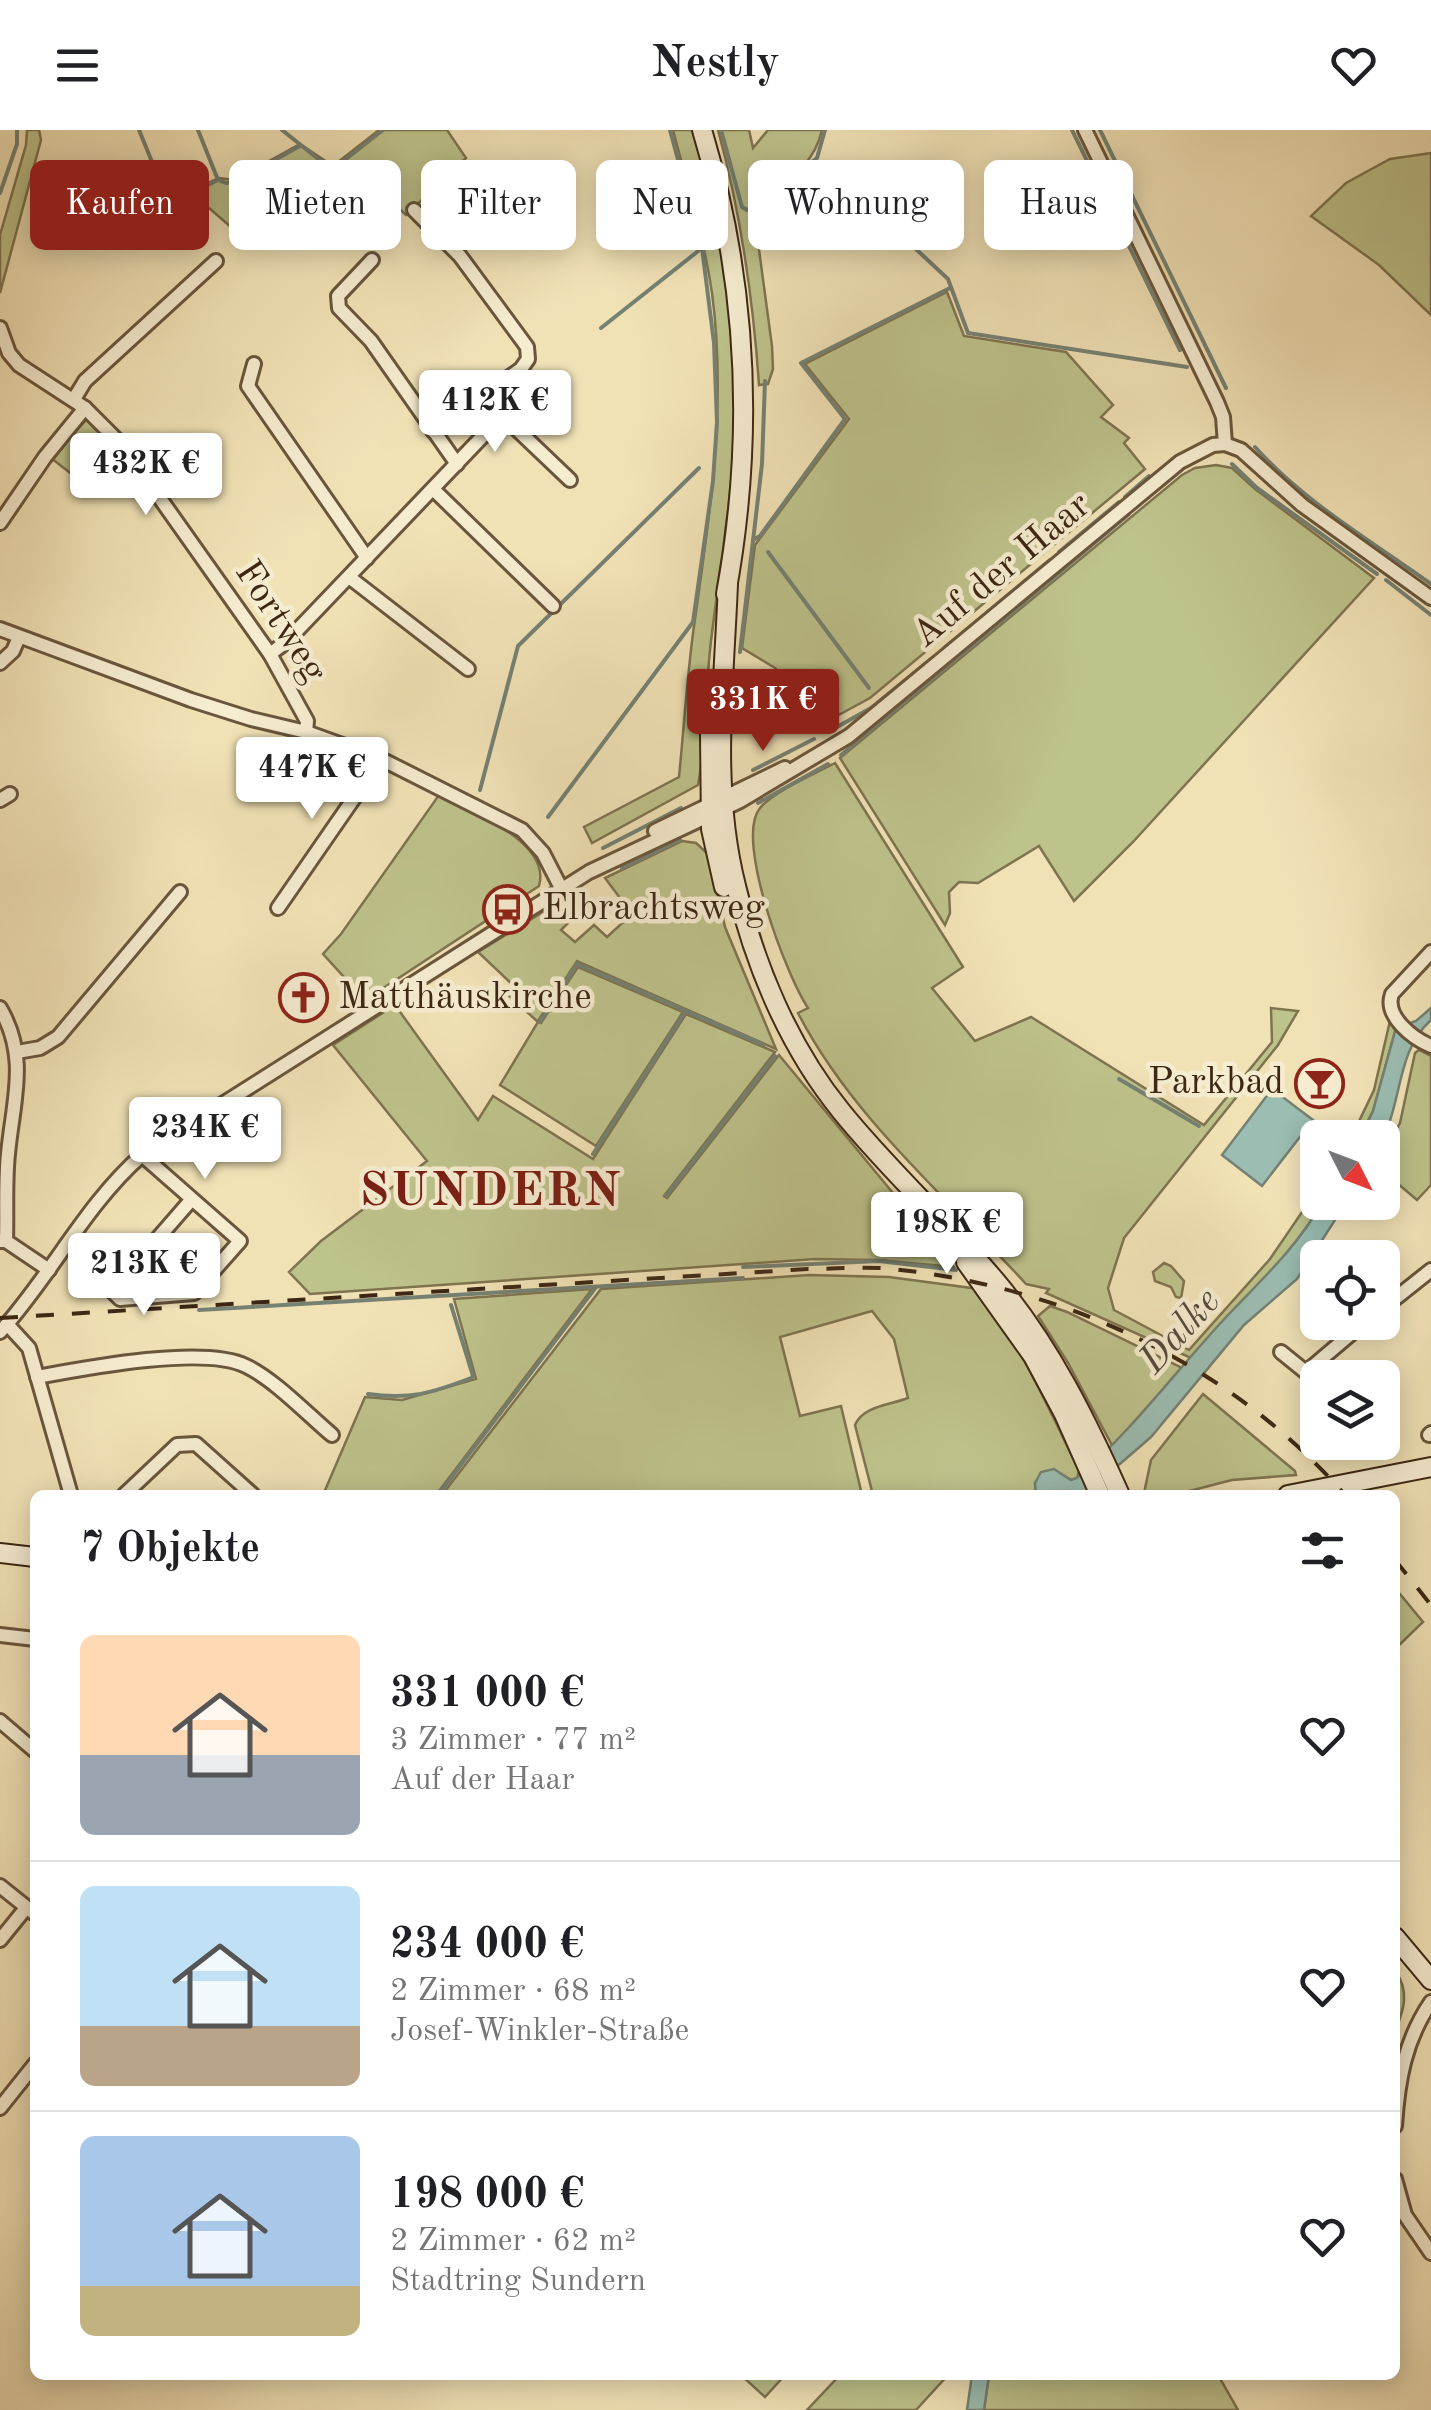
<!DOCTYPE html>
<html lang="de">
<meta charset="utf-8">
<style>
:root{--surface:#fff;--page:#f6f6f6;--text:#202124;--muted:#757577;--line:#e0e0e0;--accent:#8f2418}
body{margin:0;font-family:"Old Standard TT",serif;background:var(--page);color:var(--text);height:100vh;display:flex;flex-direction:column;font-size:38px;white-space:nowrap}
*{box-sizing:border-box;margin:0}
p{font-size:32px;color:var(--muted)}
.icon{flex:none;width:55px;height:55px;fill:none;stroke:currentColor;stroke-width:2;stroke-linecap:round;stroke-linejoin:round}
.map{position:relative;flex:1;overflow:hidden}
.drawer{position:absolute;left:30px;top:1360px;width:1370px;height:890px;display:flex;flex-direction:column;background:var(--surface);border-radius:15px;box-shadow:0 5px 25px #0003}
.drawer>*{flex:none}
.hud{position:absolute;left:30px;top:30px;width:1372px;height:90px;display:flex;gap:20px}
.needle{width:65px;rotate:132deg}
.tools{position:absolute;left:1300px;top:990px;display:grid;gap:20px}
.tools a{display:grid;place-items:center;width:100px;height:100px;border-radius:15px;background:var(--surface);box-shadow:0 5px 25px #0003;font-size:50px}
.price{position:absolute;translate:-50% -85px;padding:0 22px;border-radius:10px;background:#fff;color:#222;font-size:32px;line-height:65px;filter:drop-shadow(0 2px 5px #0008)}
.price::after{content:'';position:absolute;left:50%;top:60px;width:30px;height:22px;margin-left:-15px;background:inherit;clip-path:polygon(0 0,100% 0,50% 100%)}
.price.on{background:var(--accent);color:#fff}
ul{padding:0;list-style:none}
li{display:flex;align-items:center;gap:30px;height:250px;padding:0 50px}
li+li{border-top:2px solid var(--line)}
li span{display:grid;place-items:center;flex:none;width:280px;height:200px;border-radius:15px;color:#555}
li>.icon{margin-inline-start:auto}
span .icon{width:120px;height:120px;fill:#fffc;stroke-width:1}
li b{font-size:42px}
h2{display:flex;justify-content:space-between;align-items:center;height:120px;padding:0 50px;font-size:42px}
.tag{padding:0 35px;border-radius:15px;background:var(--surface);box-shadow:0 5px 25px #0003;font-size:35px;line-height:90px}
.tag.on{background:var(--accent);color:#fff}
header{display:flex;justify-content:space-between;align-items:center;height:130px;padding:0 50px;background:var(--surface);font-size:45px;font-weight:700}
.map>svg:first-child{display:block}
.green{fill:#bec28b;stroke:#7e7450;stroke-width:2.5}
.water{fill:#9bbdb2;stroke:#758173;stroke-width:2.5}
.lines{fill:none;stroke-linecap:round;stroke-linejoin:round}
.stream{stroke:#758173;stroke-width:4}
.minor-casing{stroke:#6a563c;stroke-width:18}
.secondary-casing{stroke:#3d2714;stroke-width:22}
.minor{stroke:#f6ecd0;stroke-width:12}
.secondary{stroke:#f6ecd0;stroke-width:18}
.rail{stroke:#3d2714;stroke-width:4;stroke-dasharray:18 18;stroke-linecap:butt}
.labels{text-anchor:middle;dominant-baseline:central;stroke-width:9;stroke-linejoin:round;paint-order:stroke}
.street-label{font-size:38px;fill:#3d2714;stroke:#f6ecd0}
.poi-label{font-size:38px;fill:#3d2714;stroke:#f6ecd0;text-anchor:start}
.water-label{font-size:40px;font-style:italic;fill:#544c3c;stroke:#f6ecd0}
.district-label{font-size:48px;font-weight:bold;letter-spacing:2.5px;fill:#7a1f14;stroke:#f6ecd0}
</style>
<header><svg class="icon" aria-label="menu" viewBox="0 0 24 24"><path d="M4 6h16M4 12h16M4 18h16"/></svg>Nestly<svg class="icon" aria-label="heart" viewBox="0 0 24 24"><path d="M12 20l-8-8c-3-5 5-10 8-4 3-6 11-1 8 4z"/></svg></header>
<div class="map">
<svg width="1431" height="2280" viewBox="0 0 1431 2280">
<rect width="100%" height="100%" fill="#f1e2b6"/>
<filter id="stains"><feTurbulence type="fractalNoise" baseFrequency=".002" numOctaves="4"/><feColorMatrix values="0 0 0 0 .2 0 0 0 0 .09 0 0 0 0 .02 0 0 0 .5 -.17"/></filter>
<radialGradient id="worn" r=".72"><stop offset=".6" stop-color="#630" stop-opacity="0"/><stop offset="1" stop-color="#630" stop-opacity=".3"/></radialGradient>
<!-- green -->
<g class="green">
<path d="M27,0H39L41,10L0,163V105L26,15Z"/>
<path d="M379,0H447L466,28L406,85L350,32L251,108L232,98L201,71L170,83L165,72L219,48L235,50L300,14L333,36Z"/>
<path d="M673,0H694C713,70 733,143 736,216C741,316 723,413 711,511C705,559 707,608 698,655L592,713L584,697L679,647C684,597 687,546 694,496C710,384 727,275 712,163C704,108 687,54 673,0Z"/>
<path d="M718,0H749L753,18L768,0H822C813,40 783,51 753,75L772,216L773,239L768,254L759,255C753,167 741,84 718,0Z"/>
<path d="M1431,23V185L1379,135L1311,86L1346,53L1390,29Z"/>
<path d="M947,162L964,206L1066,222L1113,275L1101,287L1129,308L1124,313L1145,339L870,568L822,594L775,538L742,518L755,415L849,289L805,234Z"/>
<path d="M87,289L100,297L119,322L78,349L51,328Z"/>
<path d="M1216,335L1232,338L1255,359L1374,448L1133,712L1074,771L1039,716L978,753L959,752L949,762L950,783L945,795L840,628L1182,345L1195,338Z"/>
<path d="M835,633L963,837L932,858L975,911L1031,887L1204,995L1272,912L1271,878L1298,881L1278,915L1124,1108L1108,1158L1114,1180L1189,1220L1270,1129L1317,1060L1318,1072L1322,1073C1288,1132 1235,1177 1191,1228L1046,1163L1049,1159L1026,1154C948,1068 852,988 798,883L808,878C787,847 734,709 760,678C774,661 815,644 835,633Z"/>
<path d="M439,665C469,681 552,711 539,756L365,870L323,824L341,804Z"/>
<path d="M682,711L696,713L709,725L725,797L776,919L577,831L538,891L541,893L578,837L683,882L596,1016L500,955L538,892L506,863L513,855L478,822L559,772L570,791L561,800L575,812L594,795L607,807L632,784L605,748Z"/>
<path d="M395,875L478,990L493,966L593,1029L686,884L775,922L664,1066L667,1068L779,925L954,1137L878,1130L815,1129L310,1164L289,1142L321,1111L427,1031L333,915Z"/>
<path d="M1390,891L1396,898L1373,981L1360,1007L1351,1008L1374,960Z"/>
<path d="M1419,920L1431,926V1055L1417,1070L1383,1041V1025L1400,993L1415,923Z"/>
<path d="M1164,1133L1171,1136L1184,1151L1181,1168L1176,1167L1171,1157L1155,1151L1153,1142Z"/>
<path d="M809,1145L889,1147L979,1159C1020,1215 1049,1278 1079,1341L1077,1348L1071,1350L1054,1340L1035,1353L1036,1365H873L855,1295C863,1276 890,1275 908,1268L894,1209L872,1181L780,1207L800,1286L841,1276L862,1365H442L601,1159Z"/>
<path d="M592,1159L436,1365H323L365,1267L402,1270L476,1249L454,1169Z"/>
<path d="M1050,1176L1067,1182L1182,1238L1113,1317L1068,1233L1038,1186Z"/>
<path d="M1203,1264L1295,1341L1296,1345L1232,1350L1174,1365L1144,1363L1151,1330Z"/>
<path d="M1395,1458L1423,1492L1395,1519Z"/>
<path d="M1395,1840C1410,1862 1404,1879 1395,1902Z"/>
<path d="M741,2245H785L765,2267Z"/>
<path d="M840,2245H948L916,2280H807Z"/>
<path d="M989,2245H1218L1238,2280H984Z"/>
</g>
<!-- water -->
<g class="water">
<path d="M1431,878V890C1397,920 1402,970 1383,1009L1360,1008L1373,981L1396,898L1416,891Z"/>
<path d="M1272,959L1313,990L1262,1056L1222,1025Z"/>
<path d="M1322,1073H1346L1297,1149L1244,1195L1151,1307L1084,1365H1036L1035,1353L1041,1342L1054,1339L1071,1350L1077,1348C1134,1299 1177,1239 1229,1184C1264,1147 1296,1118 1322,1073Z"/>
<path d="M972,2245H989L984,2280H967Z"/>
</g>
<g class="lines">
<!-- stream -->
<g class="stream">
<path d="M139,0L168,71L172,72L216,51"/>
<path d="M198,0L218,50L226,53L237,51L300,16"/>
<path d="M282,0L332,40"/>
<path d="M721,0L742,77L747,80L817,28L825,0"/>
<path d="M1072,0L1180,220"/>
<path d="M1100,0L1226,258"/>
<path d="M826,35L948,149L968,203L1187,237"/>
<path d="M0,63L17,14V0"/>
<path d="M258,98L383,0"/>
<path d="M601,198L702,118"/>
<path d="M1255,317C1304,372 1371,411 1431,454"/>
<path d="M1232,334L1257,358L1377,444"/>
<path d="M1125,367L1149,346"/>
<path d="M753,410L760,406L845,289L801,233L950,158"/>
<path d="M768,422L869,558"/>
<path d="M1059,422L1119,372"/>
<path d="M1386,450L1431,485"/>
<path d="M943,519L1050,430"/>
<path d="M740,522L762,334L765,251"/>
<path d="M828,602L871,578L931,529"/>
<path d="M841,625L1129,384"/>
<path d="M753,640L814,609"/>
<path d="M480,660L518,516L699,338"/>
<path d="M758,673L828,634"/>
<path d="M548,687L693,492L713,351L717,292L714,213L702,118L670,0"/>
<path d="M603,718L681,678"/>
<path d="M622,738L680,710"/>
<path d="M540,892L577,834L684,880"/>
<path d="M1119,949L1199,996"/>
<path d="M593,1024L686,881L764,915"/>
<path d="M666,1066L775,926"/>
<path d="M743,1137L879,1131L956,1140"/>
<path d="M199,1180L743,1148"/>
<path d="M368,1264C410,1270 432,1263 471,1248L473,1246L451,1175"/>
<path d="M438,1365L596,1157"/>
</g>
<defs>
<g id="minor">
<path d="M1085,0L1217,272L1223,287L1225,314"/>
<path d="M414,80L460,126L527,217L528,229L521,239L433,301"/>
<path d="M372,130L338,166L339,178L371,211L457,334"/>
<path d="M0,198L9,223L19,235L85,278L123,316L270,524L307,591L306,602"/>
<path d="M254,234L248,256L367,428"/>
<path d="M483,267L570,350"/>
<path d="M74,269L85,251L216,131"/>
<path d="M433,359L553,476"/>
<path d="M0,393L45,327L85,278"/>
<path d="M349,447L468,539"/>
<path d="M0,499L191,570L251,589L306,602L381,629L522,700L543,723L561,758"/>
<path d="M270,524L286,512L502,286"/>
<path d="M0,533L13,521L19,507"/>
<path d="M0,670L10,664"/>
<path d="M655,701L785,638"/>
<path d="M278,778L381,629"/>
<path d="M1431,822L1392,864C1384,886 1412,908 1431,916"/>
<path d="M0,878C29,928 13,970 8,1024C5,1053 7,1082 6,1111"/>
<path d="M17,922L40,918L58,907L180,762"/>
<path d="M142,1025L240,1111L194,1163L120,1169L112,1161L192,1069"/>
<path d="M0,1111H6L49,1140"/>
<path d="M1382,1179L1431,1140"/>
<path d="M7,1194L29,1218L71,1365"/>
<path d="M0,1202C51,1146 85,1075 142,1025L589,742L740,671L849,606L1180,332L1213,315L1225,314L1241,320L1302,375L1431,468"/>
<path d="M1281,1222L1318,1252"/>
<path d="M1306,1242L1365,1192"/>
<path d="M37,1247C85,1238 204,1215 246,1236C275,1250 307,1284 332,1305"/>
<path d="M1429,1305L1431,1303"/>
<path d="M124,1365L177,1315L196,1314L253,1365"/>
<path d="M0,1505L35,1509"/>
<path d="M0,1591L35,1621"/>
<path d="M0,1756L35,1784"/>
<path d="M0,1810L26,1778"/>
<path d="M0,1978L35,1934"/>
<path d="M1395,1996C1398,1950 1405,1910 1431,1872"/>
<path d="M1395,2049L1405,2085L1431,2123"/>
</g>
<g id="secondary">
<path d="M702,0C748,153 755,306 726,464"/>
<path d="M728,454C724,554 711,658 736,756C755,836 789,917 841,981C890,1042 950,1095 999,1155C1051,1218 1087,1291 1120,1365"/>
<path d="M710,604L711,699L724,757"/>
<path d="M966,1132L1033,1226L1064,1284L1100,1365"/>
<path d="M1288,1365L1431,1337"/>
<path d="M0,1423L35,1427"/>
<path d="M1395,1807L1431,1850"/>
</g>
</defs>
<!-- minor casing -->
<use href="#minor" class="minor-casing"/>
<!-- secondary casing -->
<use href="#secondary" class="secondary-casing"/>
<!-- minor -->
<use href="#minor" class="minor"/>
<!-- secondary -->
<use href="#secondary" class="secondary"/>
<!-- rail -->
<g class="rail">
<path d="M0,1188L808,1139C836,1139 865,1136 892,1139C1063,1156 1231,1234 1345,1365"/>
<path d="M1395,1430L1431,1475"/>
</g>
</g>
<!-- icons -->
<defs>
<symbol id="bus-ring" viewBox="-11 -11 22 22"><circle r="9.5" fill="#f6ecd0" stroke="#8f2418" stroke-width="1.5"/><path d="M-5-6H5V4H4V6H2V4H-2V6H-4V4H-5ZM-3.5-4V0h7V-4ZM-3.5 1.2v1.5H-2V1.2ZM2 1.2v1.5H3.5V1.2Z" fill="#8f2418"/></symbol>
<symbol id="church-ring" viewBox="-11 -11 22 22"><circle r="9.5" fill="#f6ecd0" stroke="#8f2418" stroke-width="1.5"/><path d="M-1.2-6h2.4v3.5h3.3v2.4h-3.3V6h-2.4V-.1h-3.3v-2.4h3.3Z" fill="#8f2418"/></symbol>
<symbol id="bar-ring" viewBox="-11 -11 22 22"><circle r="9.5" fill="#f6ecd0" stroke="#8f2418" stroke-width="1.5"/><path d="M-6-5H6L.8 .8V4.5H3.5V6h-7V4.5H-.8V.8Z" fill="#8f2418"/></symbol>
</defs>
<g fill-rule="evenodd">
<use href="#bus-ring" x="480" y="752" width="55" height="55"/>
<use href="#church-ring" x="276" y="840" width="55" height="55"/>
<use href="#bar-ring" x="1292" y="926" width="55" height="55"/>
</g>
<g class="labels">
<!-- street labels -->
<g class="street-label">
<text transform="translate(1002 441) rotate(-40)">Auf der Haar</text>
<text transform="translate(280 492) rotate(57)">Fortweg</text>
</g>
<!-- poi labels -->
<g class="poi-label">
<text x="542" y="779">Elbrachtsweg</text>
<text x="338" y="868">Matthäuskirche</text>
<text x="1284" y="953" text-anchor="end">Parkbad</text>
</g>
<!-- water labels -->
<g class="water-label">
<text transform="translate(1181 1202) rotate(-48)">Dalke</text>
</g>
<!-- district labels -->
<g class="district-label">
<text x="491" y="1062">SUNDERN</text>
</g>
</g>
<rect width="100%" height="100%" filter="url(#stains)"/>
<rect width="100%" height="100%" fill="url(#worn)"/>
</svg>
<div class="tools">
<a><svg class="needle" viewBox="-14 -14 28 28"><path d="M0-13l5 13h-10z" fill="#e53935"/><path d="M0 13l5-13h-10z" fill="#757577"/></svg></a>
<a><svg class="icon" aria-label="locate" viewBox="0 0 24 24"><circle cx="12" cy="12" r="6"/><path d="M12 2v4M12 18v4M2 12h4M18 12h4"/></svg></a>
<a><svg class="icon" aria-label="layers" viewBox="0 0 24 24"><path d="M12 4l9 5-9 5-9-5zM3 14l9 5 9-5"/></svg></a>
</div>
<b class="price" style="left:495px;top:325px">412K €</b>
<b class="price" style="left:146px;top:388px">432K €</b>
<b class="price on" style="left:763px;top:624px">331K €</b>
<b class="price" style="left:312px;top:692px">447K €</b>
<b class="price" style="left:205px;top:1052px">234K €</b>
<b class="price" style="left:947px;top:1147px">198K €</b>
<b class="price" style="left:144px;top:1188px">213K €</b>
<div class="hud">
<a class="tag on">Kaufen</a>
<a class="tag">Mieten</a>
<a class="tag">Filter</a>
<a class="tag">Neu</a>
<a class="tag">Wohnung</a>
<a class="tag">Haus</a>
</div>
<section class="drawer">
<h2>7 Objekte<svg class="icon" aria-label="filters" viewBox="0 0 24 24"><path d="M4 7h16M4 17h16"/><circle cx="9" cy="7" r="2"/><circle cx="15" cy="17" r="2"/></svg></h2>
<ul>
<li><span style="background:linear-gradient(#ffd9b3 60%,#9aa5b1 0)"><svg class="icon" aria-label="home" viewBox="0 0 24 24"><path d="M3 11l9-7 9 7M6 9v11h12V9"/></svg></span><div><b>331 000 €</b><p>3 Zimmer · 77 m²</p><p>Auf der Haar</p></div><svg class="icon" aria-label="heart" viewBox="0 0 24 24"><path d="M12 20l-8-8c-3-5 5-10 8-4 3-6 11-1 8 4z"/></svg></li>
<li><span style="background:linear-gradient(#bfe0f5 70%,#b9a48a 0)"><svg class="icon" aria-label="home" viewBox="0 0 24 24"><path d="M3 11l9-7 9 7M6 9v11h12V9"/></svg></span><div><b>234 000 €</b><p>2 Zimmer · 68 m²</p><p>Josef-Winkler-Straße</p></div><svg class="icon" aria-label="heart" viewBox="0 0 24 24"><path d="M12 20l-8-8c-3-5 5-10 8-4 3-6 11-1 8 4z"/></svg></li>
<li><span style="background:linear-gradient(#a9c7e8 75%,#c2b280 0)"><svg class="icon" aria-label="home" viewBox="0 0 24 24"><path d="M3 11l9-7 9 7M6 9v11h12V9"/></svg></span><div><b>198 000 €</b><p>2 Zimmer · 62 m²</p><p>Stadtring Sundern</p></div><svg class="icon" aria-label="heart" viewBox="0 0 24 24"><path d="M12 20l-8-8c-3-5 5-10 8-4 3-6 11-1 8 4z"/></svg></li>
</ul>
</section>
</div>
